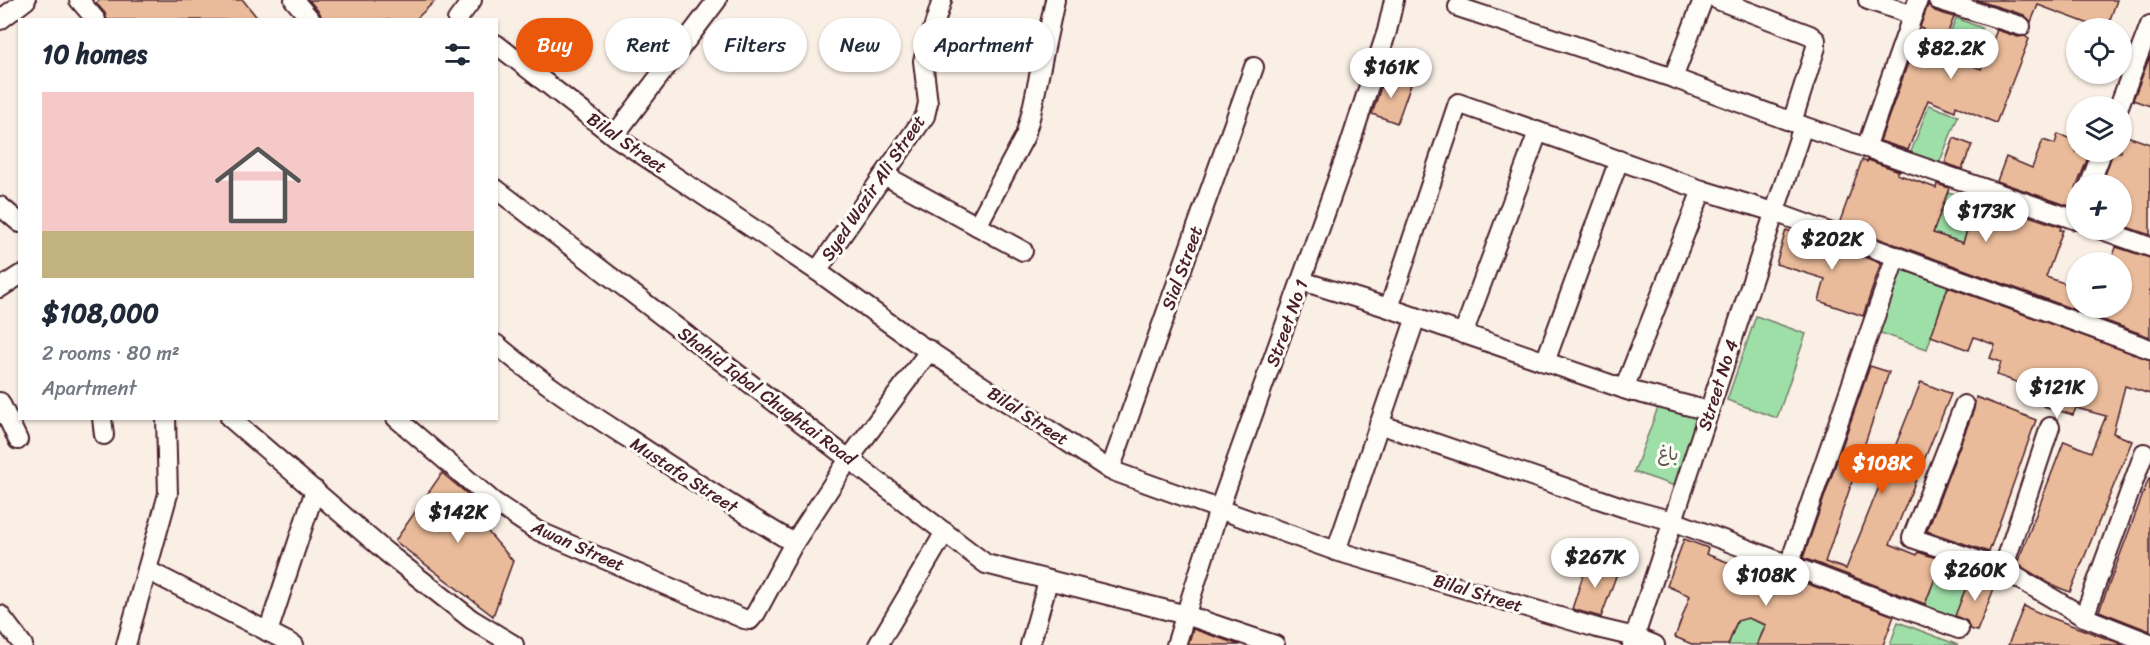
<!DOCTYPE html>
<meta charset="utf-8">
<style>
:root{--surface:#fff;--page:#f2f2f3;--text:#1f2937;--muted:#747a83;--accent:#ea580c}
body{margin:0;font-family:Sriracha,"Playpen Sans Arabic",sans-serif;background:var(--page);color:var(--text);height:100vh;display:flex;flex-direction:column;font-size:22px;white-space:nowrap}
*{box-sizing:border-box;margin:0}
p{font-size:20px;color:var(--muted)}
.icon{flex:none;width:33px;height:33px;fill:none;stroke:currentColor;stroke-width:2;stroke-linecap:round;stroke-linejoin:round}
.map{position:relative;flex:1;overflow:hidden}
.drawer{position:absolute;left:18px;top:18px;width:480px;height:402px;display:flex;flex-direction:column;background:var(--surface);border-radius:0px;box-shadow:0 2px 4px #0004}
.drawer>*{flex:none}
.top-card{position:absolute;left:516px;top:18px;width:570px;height:54px;display:flex;gap:12px}
.tools{position:absolute;left:2066px;top:18px;display:grid;gap:12px}
.tools a{display:grid;place-items:center;width:66px;height:66px;border-radius:50%;background:var(--surface);box-shadow:0 2px 4px #0004;font-size:30px}
.price{position:absolute;translate:-50% -51px;padding:0 14px;border-radius:21px;background:#fff;color:#222;font-size:20px;line-height:39px;filter:drop-shadow(0 2px 3px #0008)}
.price::after{content:'';position:absolute;left:50%;top:36px;width:18px;height:14px;margin-left:-9px;background:inherit;clip-path:polygon(0 0,100% 0,50% 100%)}
.price.current{background:var(--accent);color:#fff}
ul{padding:0;list-style:none}
li{display:grid;align-content:center;gap:12px;height:318px;padding:0 24px}
li span{display:grid;place-items:center;height:186px;border-radius:0px;color:#555}
li>.icon{margin-inline-start:auto}
span .icon{width:108px;height:108px;fill:#fffc;stroke-width:1}
li b{font-size:26px}
h2{display:flex;justify-content:space-between;align-items:center;height:72px;padding:0 24px;font-size:26px}
.chip{padding:0 21px;border-radius:27px;background:var(--surface);box-shadow:0 2px 4px #0004;font-size:21px;line-height:54px}
.chip.current{background:var(--accent);color:#fff}
.map>svg:first-child{display:block}
.green{fill:#9edfa8;stroke:#747f6a;stroke-width:1.5}
.building{fill:#eabb9a;stroke:#4a1f2b;stroke-width:1.5}
.lines{fill:none;stroke-linecap:round;stroke-linejoin:round}
.street-casing{stroke:#4a1f2b;stroke-width:22}
.street{stroke:#fdfcf7;stroke-width:18}
.labels{text-anchor:middle;dominant-baseline:central;stroke-width:6;stroke-linejoin:round;paint-order:stroke}
.street-label{font-size:18px;fill:#4a1f2b;stroke:#fdfcf7}
.park-label{font-size:18px;fill:#635950;stroke:#fdfcf7}
</style>
<div class="map">
<svg width="2150" height="645" viewBox="0 0 2150 645">
<rect width="100%" height="100%" fill="#f9efe4"/>
<filter id="ink" filterUnits="userSpaceOnUse"><feTurbulence type="fractalNoise" baseFrequency=".0167" numOctaves="2"/><feDisplacementMap in="SourceGraphic" scale="12" xChannelSelector="R" yChannelSelector="G"/><feConvolveMatrix kernelMatrix="1 2 1 2 8 2 1 2 1" color-interpolation-filters="sRGB"/></filter>
<g filter="url(#ink)">
<!-- green -->
<g class="green">
<path d="M1956,18L1982,28L1969,61L1943,51Z"/>
<path d="M1929,105L1958,116L1937,169L1909,157Z"/>
<path d="M1948,192L1977,201L1963,243L1933,233Z"/>
<path d="M1900,269L1948,286L1927,349L1878,332Z"/>
<path d="M1756,316L1806,334L1777,418L1727,400Z"/>
<path d="M1660,402L1709,411L1684,489L1634,472Z"/>
<path d="M1940,565L1970,577L1953,622L1923,610Z"/>
<path d="M1740,615L1765,625L1757,645H1728Z"/>
<path d="M1898,622L1958,645H1890Z"/>
</g>
<!-- building -->
<g class="building">
<path d="M100,0H243L259,20H107L105,13L96,3Z"/>
<path d="M309,0H436L415,20H322L320,13Z"/>
<path d="M1976,0H2117L2107,28H2100L2038,5L2031,22L2024,15Z"/>
<path d="M1928,5L1935,11L1954,17L1940,52L1981,69L1997,30L2018,37L2026,36V37L2029,39L1996,123L1956,106L1955,111L1928,100L1908,150L1880,141L1908,63L1923,29L1920,27Z"/>
<path d="M2150,56V106L2133,100Z"/>
<path d="M1385,75L1411,84L1397,123L1372,114Z"/>
<path d="M2058,134L2076,141V152H2090L2069,206L1997,181L2006,157L2032,168L2043,140L2055,144Z"/>
<path d="M2121,134L2150,144V235L2121,225V184H2102L2113,152H2121Z"/>
<path d="M1954,138L1972,145L1962,169L1945,163Z"/>
<path d="M1862,160L1867,162L1868,160L1899,171L1897,174L1936,188L1937,184L1949,188L1933,233L1963,243L1977,201L1987,205L1988,202L2061,227L2060,230H2063L2046,277L2076,287V308H2121V262H2111L2116,247L2150,258V337L1839,224Z"/>
<path d="M1786,230L1881,263L1863,316L1819,301L1825,279L1776,264Z"/>
<path d="M1948,287L2150,360V394L2125,386L2113,433L2132,441L2070,592L2052,585L2017,564L2064,441L2091,452L2106,416L2076,408L2073,415L2043,406L2046,393L1997,375L2001,362L1990,358L1995,345L1974,337L1969,350L1931,336Z"/>
<path d="M1870,366L1889,372L1825,562L1846,569L1921,382L1951,394L1890,544L1917,555L1918,552L1942,560L1925,604L1803,558Z"/>
<path d="M1976,397L2036,420L1989,552L1927,531L1974,409Z"/>
<path d="M442,473L483,507L476,518L513,561L493,616L395,541Z"/>
<path d="M2149,478H2150V631L2099,611Z"/>
<path d="M1684,539L1708,548L1706,554L1786,584L1789,577L1894,616L1883,645H1757L1766,625L1748,618L1737,621L1728,645H1694L1675,637L1690,596L1667,586Z"/>
<path d="M1588,560L1618,571L1601,617L1572,609Z"/>
<path d="M1970,577L1995,586L1977,631L1970,629L1967,621L1955,616Z"/>
<path d="M2024,606L2044,615L2124,645H2008Z"/>
<path d="M1193,629L1240,645H1188Z"/>
</g>
<g class="lines">
<defs>
<g id="street">
<path d="M79,0L96,20"/>
<path d="M294,0L311,20"/>
<path d="M1703,0L1673,78L1803,126L2076,220"/>
<path d="M1718,0L1810,35L1816,40V47L1792,122"/>
<path d="M1868,0L1913,15"/>
<path d="M1938,0L2021,26"/>
<path d="M1458,7L1673,78"/>
<path d="M0,20L26,0"/>
<path d="M457,20L472,0"/>
<path d="M496,44L614,136L817,271L914,341L1110,470L1336,551L1597,628L1635,637L1655,645"/>
<path d="M2119,106L2150,25"/>
<path d="M614,136L717,0"/>
<path d="M1866,148L1918,0"/>
<path d="M884,175L1023,251"/>
<path d="M2090,184L2102,152"/>
<path d="M496,189L986,564L1186,615L1275,645"/>
<path d="M1702,190L1624,389L1709,411"/>
<path d="M0,206L20,223"/>
<path d="M977,226L1025,136L1031,114L1055,0"/>
<path d="M2102,230L2150,247"/>
<path d="M817,271L925,116L928,103L923,61L942,0"/>
<path d="M1302,281L1389,308L1458,103L1702,190L1774,212L2150,349"/>
<path d="M0,288L20,275"/>
<path d="M1389,308L1633,392"/>
<path d="M1463,334L1538,132"/>
<path d="M496,344C538,380 584,410 631,440C684,475 738,510 794,543L849,459L930,350"/>
<path d="M1545,362L1619,160"/>
<path d="M0,402L18,440"/>
<path d="M1964,405L1912,538L2003,569L2084,617L2150,643"/>
<path d="M102,418L104,435"/>
<path d="M230,418L386,552L471,619L514,645"/>
<path d="M396,418L494,502L536,530L744,619L750,620L756,613L794,543"/>
<path d="M1379,424L1625,508L1673,521L1959,629"/>
<path d="M1110,470L1254,67"/>
<path d="M1336,551L1416,317"/>
<path d="M1789,565L1896,256"/>
<path d="M2003,569L2050,427"/>
<path d="M147,570L294,645"/>
<path d="M0,615L23,645"/>
<path d="M2084,617L2144,453"/>
<path d="M268,632L315,490"/>
<path d="M126,645L168,494L166,418"/>
<path d="M878,645L945,532"/>
<path d="M1030,645L1048,581"/>
<path d="M1176,645L1219,509L1349,147L1387,31L1394,0"/>
<path d="M1632,645L1803,126"/>
</g>
</defs>
<!-- street casing -->
<use href="#street" class="street-casing"/>
<!-- street -->
<use href="#street" class="street"/>
</g>
</g>
<g class="labels">
<!-- street labels -->
<g class="street-label">
<text transform="translate(627 143) rotate(35)">Bilal Street</text>
<text transform="translate(873 188) rotate(-56)">Syed Wazir Ali Street</text>
<text transform="translate(1182 268) rotate(-70)">Sial Street</text>
<text transform="translate(1287 323) rotate(-70)">Street No 1</text>
<text transform="translate(1718 385) rotate(-72)">Street No 4</text>
<text transform="translate(767 396) rotate(37)">Shahid Iqbal Chughtai Road</text>
<text transform="translate(1028 416) rotate(33)">Bilal Street</text>
<text transform="translate(684 475) rotate(33)">Mustafa Street</text>
<text transform="translate(578 546) rotate(24)">Awan Street</text>
<text transform="translate(1478 593) rotate(17)">Bilal Street</text>
</g>
<!-- park labels -->
<g class="park-label">
<text x="1668" y="454">باغ</text>
</g>
</g>
</svg>
<div class="tools">
<a><svg class="icon" aria-label="locate" viewBox="0 0 24 24"><circle cx="12" cy="12" r="6"/><path d="M12 2v4M12 18v4M2 12h4M18 12h4"/></svg></a>
<a><svg class="icon" aria-label="layers" viewBox="0 0 24 24"><path d="M12 4l9 5-9 5-9-5zM3 14l9 5 9-5"/></svg></a>
<a>+</a>
<a>−</a>
</div>
<b class="price" style="left:1951px;top:80px">$82.2K</b>
<b class="price" style="left:1391px;top:99px">$161K</b>
<b class="price" style="left:1986px;top:243px">$173K</b>
<b class="price" style="left:1832px;top:271px">$202K</b>
<b class="price" style="left:2057px;top:419px">$121K</b>
<b class="price current" style="left:1882px;top:495px">$108K</b>
<b class="price" style="left:458px;top:544px">$142K</b>
<b class="price" style="left:1595px;top:589px">$267K</b>
<b class="price" style="left:1975px;top:602px">$260K</b>
<b class="price" style="left:1766px;top:607px">$108K</b>
<div class="top-card">
<a class="chip current">Buy</a>
<a class="chip">Rent</a>
<a class="chip">Filters</a>
<a class="chip">New</a>
<a class="chip">Apartment</a>
</div>
<section class="drawer">
<h2>10 homes<svg class="icon" aria-label="filters" viewBox="0 0 24 24"><path d="M4 7h16M4 17h16"/><circle cx="9" cy="7" r="2"/><circle cx="15" cy="17" r="2"/></svg></h2>
<ul>
<li><span style="background:linear-gradient(#f6c9c9 75%,#c2b280 0)"><svg class="icon" aria-label="home" viewBox="0 0 24 24"><path d="M3 11l9-7 9 7M6 9v11h12V9"/></svg></span><div><b>$108,000</b><p>2 rooms · 80 m²</p><p>Apartment</p></div></li>
</ul>
</section>
</div>
